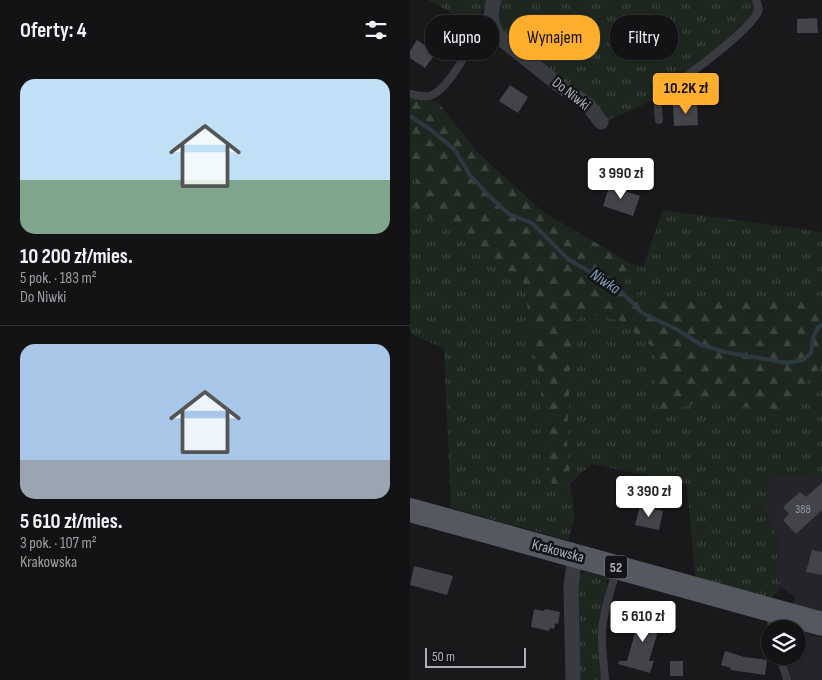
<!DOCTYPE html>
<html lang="pl">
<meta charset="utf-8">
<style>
:root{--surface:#131315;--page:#1c1c1e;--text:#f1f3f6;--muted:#9d9ea0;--line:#323234;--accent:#ffae2e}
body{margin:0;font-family:"Sofia Sans Condensed",sans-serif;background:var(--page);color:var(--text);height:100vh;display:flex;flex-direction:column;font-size:19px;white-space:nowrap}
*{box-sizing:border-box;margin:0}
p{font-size:16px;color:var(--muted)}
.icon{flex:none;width:28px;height:28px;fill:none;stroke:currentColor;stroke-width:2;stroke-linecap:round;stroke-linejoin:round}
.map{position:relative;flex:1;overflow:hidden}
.details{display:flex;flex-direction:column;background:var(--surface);width:410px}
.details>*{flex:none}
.banner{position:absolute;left:15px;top:15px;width:321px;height:45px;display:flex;gap:10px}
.controls{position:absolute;left:351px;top:620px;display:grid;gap:10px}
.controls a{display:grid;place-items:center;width:45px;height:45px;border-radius:50%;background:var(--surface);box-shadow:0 1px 4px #0004,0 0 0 1px var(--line);font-size:25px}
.scale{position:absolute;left:15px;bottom:12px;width:101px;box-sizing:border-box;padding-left:5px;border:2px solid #aab1bc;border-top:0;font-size:14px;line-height:18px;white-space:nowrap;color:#aab1bc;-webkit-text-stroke:4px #141417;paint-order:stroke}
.price{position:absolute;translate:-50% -42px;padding:0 11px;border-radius:5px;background:#fff;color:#222;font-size:16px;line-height:32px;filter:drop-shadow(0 1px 2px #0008)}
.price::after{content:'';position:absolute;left:50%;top:30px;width:15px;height:11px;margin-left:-8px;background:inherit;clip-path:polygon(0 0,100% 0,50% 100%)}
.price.current{background:var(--accent);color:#111}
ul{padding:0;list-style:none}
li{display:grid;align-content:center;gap:10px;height:265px;padding:0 20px}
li+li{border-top:1px solid var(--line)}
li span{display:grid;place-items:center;height:155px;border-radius:15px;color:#555}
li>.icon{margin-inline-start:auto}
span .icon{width:90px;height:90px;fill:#fffc;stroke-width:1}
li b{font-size:21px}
h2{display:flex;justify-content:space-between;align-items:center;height:60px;padding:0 20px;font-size:21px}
.pill{padding:0 18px;border-radius:20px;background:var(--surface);box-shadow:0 1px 4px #0004,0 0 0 1px var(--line);font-size:18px;line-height:45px}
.pill.current{background:var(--accent);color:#111}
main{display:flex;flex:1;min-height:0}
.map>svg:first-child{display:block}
.built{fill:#252529}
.grass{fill:url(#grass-tufts)}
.forest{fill:url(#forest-firs)}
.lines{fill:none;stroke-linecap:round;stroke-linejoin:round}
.stream{stroke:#2d3941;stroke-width:4}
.building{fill:#434449}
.lane{stroke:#3a3b41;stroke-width:8}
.street{stroke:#3a3b41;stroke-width:15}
.primary{stroke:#555860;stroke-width:24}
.labels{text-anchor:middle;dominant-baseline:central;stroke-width:5;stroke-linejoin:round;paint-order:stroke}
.number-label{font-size:12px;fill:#90969f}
.shield{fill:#141417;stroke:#7d828a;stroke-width:1}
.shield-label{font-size:14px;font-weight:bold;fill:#aab1bc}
.street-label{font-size:15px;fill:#aab1bc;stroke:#141417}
.water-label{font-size:16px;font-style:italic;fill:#7fa1ba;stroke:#141417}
</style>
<main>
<section class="details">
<h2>Oferty: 4<svg class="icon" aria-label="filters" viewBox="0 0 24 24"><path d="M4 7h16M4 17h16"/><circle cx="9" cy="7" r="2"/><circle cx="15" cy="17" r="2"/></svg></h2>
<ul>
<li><span style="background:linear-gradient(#bfe0f5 65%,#7fa58c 0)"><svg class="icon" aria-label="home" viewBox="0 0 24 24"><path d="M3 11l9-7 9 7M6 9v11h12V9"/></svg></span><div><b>10 200 zł/mies.</b><p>5 pok. · 183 m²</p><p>Do Niwki</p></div></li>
<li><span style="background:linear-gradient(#a9c7e8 75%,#9aa5b1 0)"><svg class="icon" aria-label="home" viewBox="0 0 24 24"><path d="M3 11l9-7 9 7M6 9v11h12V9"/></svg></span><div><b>5 610 zł/mies.</b><p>3 pok. · 107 m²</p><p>Krakowska</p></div></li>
</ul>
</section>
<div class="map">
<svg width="412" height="680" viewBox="0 0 412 680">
<defs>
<pattern id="grass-tufts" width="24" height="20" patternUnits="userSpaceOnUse" patternTransform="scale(1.25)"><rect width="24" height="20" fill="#1e271f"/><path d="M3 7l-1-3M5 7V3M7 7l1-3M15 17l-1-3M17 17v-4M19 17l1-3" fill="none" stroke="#3c443e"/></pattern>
<pattern id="forest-firs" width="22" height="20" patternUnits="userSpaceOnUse" patternTransform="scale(1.25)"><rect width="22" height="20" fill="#1e271f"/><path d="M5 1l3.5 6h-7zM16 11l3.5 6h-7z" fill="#3c443e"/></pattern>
</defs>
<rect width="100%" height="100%" fill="#19191c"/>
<!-- built -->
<g class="built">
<path d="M360,475L412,478V612L383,605L385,597L371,587L365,569L371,544L354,509Z"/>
<path d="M388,631L412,638V680H381L375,656H388Z"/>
</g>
<!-- grass -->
<g class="grass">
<path d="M18,0H79L64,25Z"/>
<path d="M88,0H341C346,4 346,12 342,17C310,45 279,77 241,96L243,100L195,122L90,32Z"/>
<path d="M0,160L12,173L0,190Z"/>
<path d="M0,204L113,280L129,375L160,483L157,440L162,322L177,314L210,320L245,349L246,404L256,414L277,405L303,400L368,414L386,397L402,375L412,365V478L360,475L354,509L371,544L365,569L371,587L361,598L285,577L277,484L182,464L160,483L165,516L158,540L41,508L34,349L0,333Z"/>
<path d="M253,210L412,232V298L346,302L302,296L251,298L210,292L222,264L233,267Z"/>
<path d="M174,571L197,578C198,593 190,612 188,628C187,645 190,663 191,680H167L165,592L170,575Z"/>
</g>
<!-- forest -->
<path class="forest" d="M0,98L28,102L66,151L133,212L222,264L210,292L251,298L302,296L346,302L412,298V365L402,375L386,397L368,414L303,400L277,405L256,414L246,404L245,349L209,320L177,314L162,322L157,440L160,483L142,485L129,375L113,281L0,204V190L12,173L0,160Z"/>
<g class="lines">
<!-- stream -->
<path class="stream" d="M0,116L20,129L45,150L60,175L81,198L99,214L122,223L158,259L208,288L232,313L268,330L291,345L315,352L377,363L393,360L401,353L403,338L408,327L412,325"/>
</g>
<!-- building -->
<g class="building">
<path d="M407,18L408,33H387V19Z"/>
<path d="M7,40L26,53L15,68L0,58V51Z"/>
<path d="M100,85L118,97L108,113L89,101Z"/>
<path d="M287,104L288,125L264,126L263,105Z"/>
<path d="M201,181L214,186L212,190L230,196L223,216L193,206Z"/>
<path d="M412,483V510L386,534L373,520L379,514L373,507L390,492L396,497Z"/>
<path d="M230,506L253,511L249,530L225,525Z"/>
<path d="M402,550L412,552V575L396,572Z"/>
<path d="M4,566L43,576L37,595L0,585Z"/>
<path d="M124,609L134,611L135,609L150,612L148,624L145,623L144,629L140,628L139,631L121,627Z"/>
<path d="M228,612L252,618L239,661H244L240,673L208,664L209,661H217L227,626H225Z"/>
<path d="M315,651L334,657L357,660L355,675L320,670L321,668L311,665Z"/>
<rect x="260" y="661" width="13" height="15"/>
</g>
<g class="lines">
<!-- lane -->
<g class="lane">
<path d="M0,94C6,95 14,97 19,96C40,92 68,31 79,12"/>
<path d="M249,120C248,113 247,107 249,100C253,89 268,82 278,75C293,64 345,25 349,9L346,0"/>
<path d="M360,612L362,629"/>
<path d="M370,656L377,680"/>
<path d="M195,680C194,663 191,646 192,630C194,609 201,589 207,569"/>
</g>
<!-- street -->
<g class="street">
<path d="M84,0C79,14 81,25 89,37L149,85L178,105L191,122"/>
<path d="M163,680L161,587L165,555"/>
</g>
<!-- primary -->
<path class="primary" d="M0,510L412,624"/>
</g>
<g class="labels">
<!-- number labels -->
<g class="number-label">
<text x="393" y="509">388</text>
</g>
<!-- shield labels -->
<rect class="shield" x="195" y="555.5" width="22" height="23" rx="4"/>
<g class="shield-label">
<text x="206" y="567">52</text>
</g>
<!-- street labels -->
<g class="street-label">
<text transform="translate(161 94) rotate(38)">Do Niwki</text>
<text transform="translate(148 551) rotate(15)">Krakowska</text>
</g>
<!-- water labels -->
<g class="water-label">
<text transform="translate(195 282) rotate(33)">Niwka</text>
</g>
</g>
</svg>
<div class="controls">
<a><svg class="icon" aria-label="layers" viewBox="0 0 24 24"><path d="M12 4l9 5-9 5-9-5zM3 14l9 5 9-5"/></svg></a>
</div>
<div class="scale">50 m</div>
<b class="price current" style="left:276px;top:115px">10.2K zł</b>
<b class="price" style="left:211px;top:200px">3 990 zł</b>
<b class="price" style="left:239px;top:518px">3 390 zł</b>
<b class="price" style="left:233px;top:643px">5 610 zł</b>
<div class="banner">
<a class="pill">Kupno</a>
<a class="pill current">Wynajem</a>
<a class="pill">Filtry</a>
</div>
</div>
</main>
